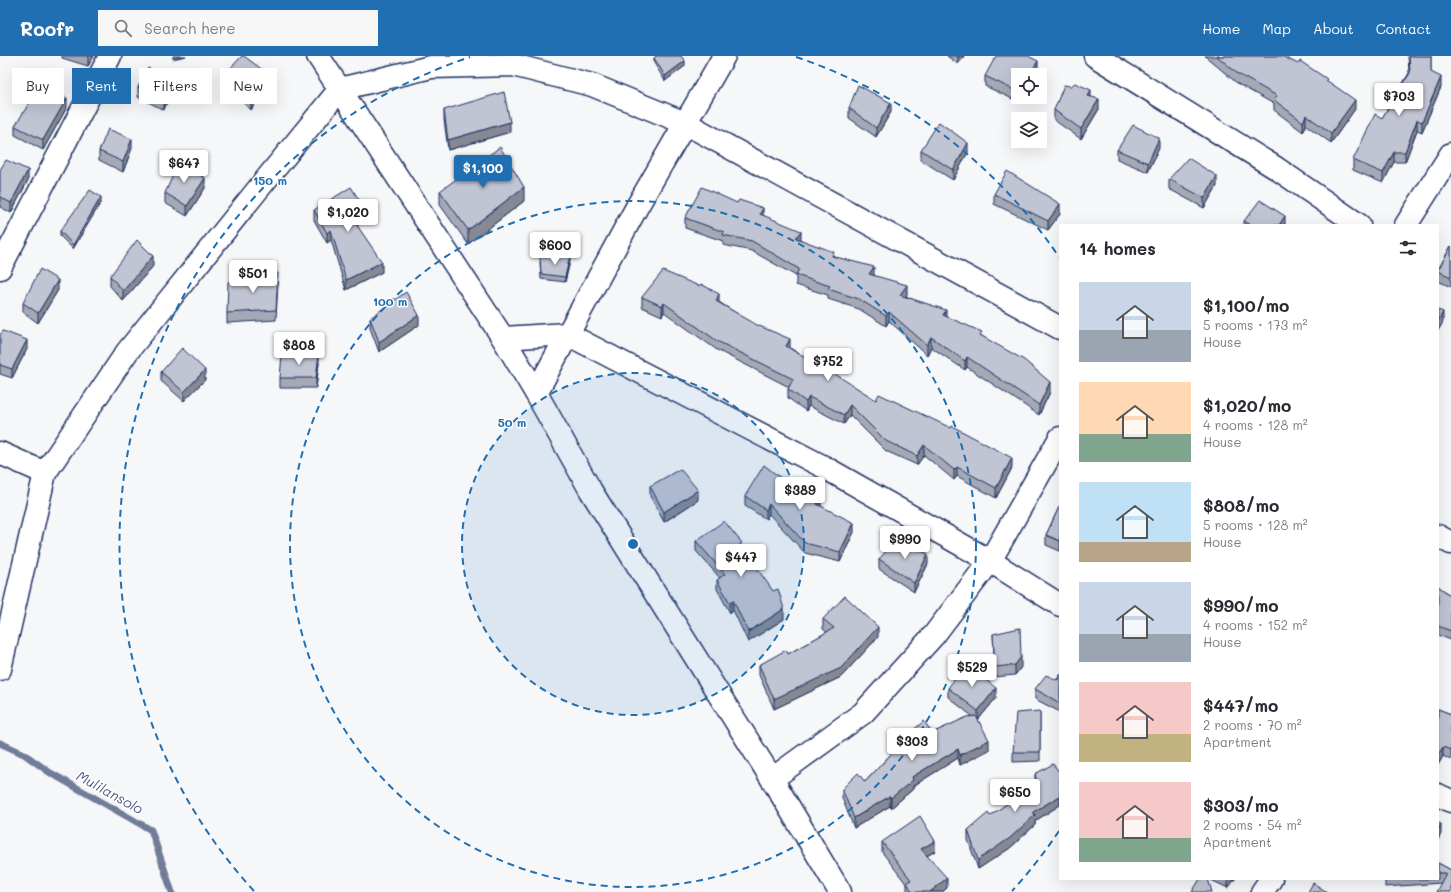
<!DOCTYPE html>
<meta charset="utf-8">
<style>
:root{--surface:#fff;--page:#f7f7f7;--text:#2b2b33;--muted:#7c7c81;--accent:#1f6fb2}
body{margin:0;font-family:Mali,sans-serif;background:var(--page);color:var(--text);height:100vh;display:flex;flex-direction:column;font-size:15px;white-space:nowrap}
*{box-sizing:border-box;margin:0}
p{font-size:13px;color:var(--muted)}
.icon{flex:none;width:22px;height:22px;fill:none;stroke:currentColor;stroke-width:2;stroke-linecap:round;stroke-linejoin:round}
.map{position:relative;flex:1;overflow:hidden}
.sheet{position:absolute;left:1059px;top:168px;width:380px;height:656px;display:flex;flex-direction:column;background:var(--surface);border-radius:0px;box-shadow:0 4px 16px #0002}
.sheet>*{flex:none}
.banner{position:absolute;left:12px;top:12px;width:380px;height:36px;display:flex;gap:8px}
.fabs{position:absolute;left:1011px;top:12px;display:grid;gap:8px}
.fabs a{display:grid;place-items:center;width:36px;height:36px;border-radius:0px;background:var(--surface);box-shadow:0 4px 16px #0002;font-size:20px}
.price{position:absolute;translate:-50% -34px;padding:0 9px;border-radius:4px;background:#fff;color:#222;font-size:13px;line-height:26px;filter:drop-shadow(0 1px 2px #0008)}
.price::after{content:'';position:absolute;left:50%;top:24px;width:12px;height:9px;margin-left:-6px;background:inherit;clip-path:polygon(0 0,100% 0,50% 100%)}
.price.current{background:var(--accent);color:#fff}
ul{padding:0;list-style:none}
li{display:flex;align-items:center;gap:12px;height:100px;padding:0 20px}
li span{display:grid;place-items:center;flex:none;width:112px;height:80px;border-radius:0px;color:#555}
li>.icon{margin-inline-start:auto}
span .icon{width:48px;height:48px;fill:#fffc;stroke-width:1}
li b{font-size:17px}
h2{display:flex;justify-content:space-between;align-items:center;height:48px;padding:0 20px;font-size:17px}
.tag{padding:0 14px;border-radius:0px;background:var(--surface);box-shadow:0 4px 16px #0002;font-size:14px;line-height:36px}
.tag.current{background:var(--accent);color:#fff}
header{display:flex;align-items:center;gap:24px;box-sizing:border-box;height:56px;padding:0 20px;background:var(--accent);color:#fff}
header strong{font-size:19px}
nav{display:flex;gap:22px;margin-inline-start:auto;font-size:14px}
.search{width:280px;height:36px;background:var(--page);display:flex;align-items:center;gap:10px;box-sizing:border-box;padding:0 14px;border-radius:0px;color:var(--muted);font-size:15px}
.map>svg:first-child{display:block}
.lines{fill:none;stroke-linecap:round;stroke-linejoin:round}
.stream{stroke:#707c99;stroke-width:7}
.minor-casing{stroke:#1b2f5e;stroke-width:25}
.minor{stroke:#fff;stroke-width:22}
.wall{fill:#a5a9b5;stroke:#1b2f5e}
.shaded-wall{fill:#868994;stroke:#1b2f5e}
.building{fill:#c0c4d3;stroke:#1b2f5e}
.ring{fill:none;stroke:#1f6fb2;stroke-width:2;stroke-dasharray:7 5}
.labels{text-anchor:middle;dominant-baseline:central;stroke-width:3;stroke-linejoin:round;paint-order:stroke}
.water-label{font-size:14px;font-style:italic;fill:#4d5c81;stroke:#fff}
.centre{fill:#1f6fb2;stroke:#fff;stroke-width:2}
.ring-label{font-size:12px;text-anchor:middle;font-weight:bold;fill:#1f6fb2;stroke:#fff;stroke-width:3;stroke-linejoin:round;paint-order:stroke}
</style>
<header>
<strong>Roofr</strong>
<div class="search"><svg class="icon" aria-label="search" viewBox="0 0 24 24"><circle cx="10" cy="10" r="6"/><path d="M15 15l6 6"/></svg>Search here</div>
<nav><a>Home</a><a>Map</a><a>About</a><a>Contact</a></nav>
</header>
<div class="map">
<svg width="1451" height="836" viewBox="0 0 1451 836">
<rect width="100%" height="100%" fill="#f6f7f9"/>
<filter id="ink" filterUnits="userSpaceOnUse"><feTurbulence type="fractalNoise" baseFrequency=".025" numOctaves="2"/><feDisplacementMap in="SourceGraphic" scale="8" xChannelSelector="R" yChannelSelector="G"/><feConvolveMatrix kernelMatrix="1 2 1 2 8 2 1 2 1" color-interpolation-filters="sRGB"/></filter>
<g filter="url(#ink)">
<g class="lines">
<!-- stream -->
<path class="stream" d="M0,687L24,698L49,716L151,774L172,836"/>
<defs>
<g id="minor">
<path d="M318,0L503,282L536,337L591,435L772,723L840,836"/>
<path d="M1095,0L1276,112L1359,169"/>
<path d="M1406,169L1451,98"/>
<path d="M0,212L110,0"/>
<path d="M503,282L567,278L824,411L990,505L1060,549"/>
<path d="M536,337L638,149L724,0"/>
<path d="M0,397L45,417"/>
<path d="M1438,480L1451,487"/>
<path d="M0,613L45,417L127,296L259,132L340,33L431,11L513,9L592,29L685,67L1060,272"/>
<path d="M772,723L863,657L934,579L990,505L1060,382"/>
<path d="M1438,739L1451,745"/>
<path d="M1262,836L1271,823"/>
</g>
</defs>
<!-- minor casing -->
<use href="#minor" class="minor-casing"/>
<!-- minor -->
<use href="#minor" class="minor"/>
</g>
<!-- wall -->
<g class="wall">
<path d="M62,0H94L88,10L62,2Z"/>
<path d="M947,0H964L958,8Z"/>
<path d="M1205,0H1282L1327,25L1355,53L1331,87L1306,69L1303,76L1274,54V48L1238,28Z"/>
<path d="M1408,0H1431V16L1441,31L1422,76L1417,74L1405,106H1394L1383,127L1353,114V104L1382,62L1409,17Z"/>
<path d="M654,2L685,10L665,25L654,7Z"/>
<path d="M1038,14L1018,19V41H1022L1019,46L985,30V20Z"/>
<path d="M224,19L268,28L251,54L224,29Z"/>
<path d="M138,31L171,34L164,54L138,41Z"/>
<path d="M1091,41L1099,53L1081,83L1054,64V54Z"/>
<path d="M67,51L43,94L15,79V70Z"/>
<path d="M849,52L891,56L876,81L849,62Z"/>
<path d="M444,54L510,76L448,94L444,64Z"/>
<path d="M132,92L123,116L99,104V95Z"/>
<path d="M1159,92L1148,116L1117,103V94Z"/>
<path d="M921,94L968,96L953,124L921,104Z"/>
<path d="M0,114L28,124L11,157L0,151Z"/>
<path d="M1169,123L1217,130L1204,152L1169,133Z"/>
<path d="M205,132L187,160L165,147V137Z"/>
<path d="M440,135L524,145L468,188L440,149Z"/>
<path d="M994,138L1060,158L1048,174L994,148Z"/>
<path d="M101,146L73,193L60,180V175Z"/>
<path d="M314,154L366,164L357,169L382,216L346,234L331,184L327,187L314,164Z"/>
<path d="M763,159L801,184L874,219L907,239L906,240L946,260L982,280L1050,336L1039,359L967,311L965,314L931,291L927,299L889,265L886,270L859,253L828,243V239L796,229V220L752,195L723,189V185L685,172V162Z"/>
<path d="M1244,165L1285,169H1244Z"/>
<path d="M1451,190V231L1438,225V214Z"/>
<path d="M570,205L565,226L541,223L540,206Z"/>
<path d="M153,210L123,245L110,230V220Z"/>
<path d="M251,222L278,227L276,264L227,267V257Z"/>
<path d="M58,234L38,267L23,256V247Z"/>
<path d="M642,241L719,246L818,310L876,344L1012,412L996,442L957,420L954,424L924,399L917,409L886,395L850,359L844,368L809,350L806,355L788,342V333L789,331L717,294L664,256L662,260L642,251Z"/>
<path d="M370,262L419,269L379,296L370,272Z"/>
<path d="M0,279L27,293L12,322L0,318Z"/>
<path d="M319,307L316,332H280V322Z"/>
<path d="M161,316L205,324L184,345L161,325Z"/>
<path d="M650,430L698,444L664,466L650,440Z"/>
<path d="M799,436L821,450L854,476L840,506L805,497L769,458L766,463L745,450V440Z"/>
<path d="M1060,449V495L1046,489V479Z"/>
<path d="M696,485L742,491L784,563L748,586L733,554L730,557L717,533V524L720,522L696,495Z"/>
<path d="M879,503L928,508L914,536L879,513Z"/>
<path d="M1438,530L1447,537L1451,539V584L1438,579Z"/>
<path d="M823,563L878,581L841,621L774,653L759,619V609L788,598L827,576L823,573Z"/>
<path d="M993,578L1021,611L1015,619L995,621Z"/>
<path d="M1060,618V656L1035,643V633L1057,624Z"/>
<path d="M948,632L996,642L978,664L989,694L960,709L958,702L913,730V733L891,752L890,750L854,772L842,742V733L865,726L905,683V681L932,677L972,660L948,641Z"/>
<path d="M1438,653L1451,658V704L1443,700L1438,709Z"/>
<path d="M1040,655V705L1013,706V696Z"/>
<path d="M1060,717V749L1035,765V769L1010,792L978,813L968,784V774L990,760L1035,728V718Z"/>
<path d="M882,786L935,795L927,800L947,832L942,836H907V829L882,796Z"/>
<path d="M1438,807L1451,814L1441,827L1385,831V823H1438Z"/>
<path d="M1209,823H1235L1228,832Z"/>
</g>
<!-- shaded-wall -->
<g class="shaded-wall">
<path d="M89,0H94L88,10V1Z"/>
<path d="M173,0H186L173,3Z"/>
<path d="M958,0H964L958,8Z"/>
<path d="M685,5V10L665,25V20Z"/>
<path d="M1038,5V14L1035,19H1029Z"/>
<path d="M268,18V28L251,54V45Z"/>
<path d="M1441,21V31L1422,76V66Z"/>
<path d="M171,25V34L164,54V44Z"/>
<path d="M1091,34V44L1088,40Z"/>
<path d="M1019,41H1022L1019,46Z"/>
<path d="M67,42V51L43,94V84Z"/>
<path d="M1099,43V53L1081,83V73Z"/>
<path d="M1355,44V53L1331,87V77Z"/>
<path d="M891,47V56L876,81V72Z"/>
<path d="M1306,59V69L1303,76V66Z"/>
<path d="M1417,64V74L1405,106V96Z"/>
<path d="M510,66V76L448,94V84Z"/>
<path d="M1159,82V92L1148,116V107Z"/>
<path d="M132,83V92L123,116V106Z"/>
<path d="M968,87V96L953,124V114Z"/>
<path d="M1394,96V106L1383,127V117Z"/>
<path d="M28,114V124L11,157V147Z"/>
<path d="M1217,120V130L1204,152V142Z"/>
<path d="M205,122V132L187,160V150Z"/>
<path d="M524,131V145L468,188V174Z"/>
<path d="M101,141V146L73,193V189Z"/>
<path d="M1060,148V158L1048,174V165Z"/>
<path d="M763,152V161L760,158Z"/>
<path d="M366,155V164L352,172V162Z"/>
<path d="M1285,160V169H1279Z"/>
<path d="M331,174V184L327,187V177Z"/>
<path d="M801,175V185L796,182Z"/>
<path d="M153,200V210L123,245V235Z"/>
<path d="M570,200V205L565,226V221Z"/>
<path d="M382,206V216L346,234V224Z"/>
<path d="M874,211V220L869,218Z"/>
<path d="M58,224V234L38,267V257Z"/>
<path d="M907,229V239L900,248V239Z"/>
<path d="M719,238V248L716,245Z"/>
<path d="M664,247V256L662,260V250Z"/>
<path d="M946,254V263L943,259Z"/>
<path d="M889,256V265L886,270V260Z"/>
<path d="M1443,256V266L1438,275V265Z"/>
<path d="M419,259V269L379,296V286Z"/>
<path d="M931,281V291L927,299V289Z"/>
<path d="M790,283V293L786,290Z"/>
<path d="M27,284V293L12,322V313Z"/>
<path d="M319,298V307L316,332V322Z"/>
<path d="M967,301V311L965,314V305Z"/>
<path d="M205,314V324L184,345V336Z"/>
<path d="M1050,326V336L1039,359V349Z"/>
<path d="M809,341V350L806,355V346Z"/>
<path d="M850,349V359L844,368V359Z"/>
<path d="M924,389V399L917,409V400Z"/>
<path d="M1012,402V412L996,442V432Z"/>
<path d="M957,411V420L954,424V414Z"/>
<path d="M698,434V444L664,466V456Z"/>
<path d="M821,441V451L817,448Z"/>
<path d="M769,448V458L766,463V454Z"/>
<path d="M854,467V476L840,506V496Z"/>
<path d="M928,498V508L914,536V527Z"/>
<path d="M733,544V554L730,557V547Z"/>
<path d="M784,553V563L748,586V576Z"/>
<path d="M878,571V581L841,621L774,653V643Z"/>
<path d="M1021,601V611L1015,619V609Z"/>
<path d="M996,632V642L978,664V655Z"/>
<path d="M989,684V694L960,709V699Z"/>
<path d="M1443,691V700L1438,709V699Z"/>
<path d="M958,693V702L913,730V733L891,752V742L912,721Z"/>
<path d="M890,740V750L854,772V762Z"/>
<path d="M1060,740V749L1035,765V769L1010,792L978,813V804L1033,756Z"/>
<path d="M1441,768V778L1438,784V774Z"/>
<path d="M935,785V795L921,803V793Z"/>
<path d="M947,822V832L942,836H930Z"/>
<path d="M1228,823H1235L1228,832Z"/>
</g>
<!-- building -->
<g class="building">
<path d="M242,0H244L268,18L251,45L224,19Z"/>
<path d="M656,0H681L685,5L665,20L654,2Z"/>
<path d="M996,0H1028L1038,5L1029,19H1018V36L985,20Z"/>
<path d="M1217,0H1282L1298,8L1300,5L1327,23L1326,24L1355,44L1331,77L1306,59L1303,66L1274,44L1277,40L1238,18Z"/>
<path d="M1409,0H1431V16L1441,21L1422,66L1417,64L1405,96H1394L1383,117L1353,104L1375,58L1382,62L1410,17Z"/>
<path d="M148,12L171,25L164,44L138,31Z"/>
<path d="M1075,27L1091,34L1088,40L1099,43L1081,73L1054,54L1064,29L1071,30Z"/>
<path d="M41,28L67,42L43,84L15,70Z"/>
<path d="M858,29L891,47L876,72L849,52Z"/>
<path d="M504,36L510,66L448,84L444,54Z"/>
<path d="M939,66L968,87L953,114L921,94Z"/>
<path d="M1133,69L1159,82L1148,107L1117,94Z"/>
<path d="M108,73L132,83L123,106L99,95Z"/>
<path d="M500,91L524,131L468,174L440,135Z"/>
<path d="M1188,102L1217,120L1204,142L1169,123Z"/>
<path d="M6,104L28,114L11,147L0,141V114Z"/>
<path d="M179,106L205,122L187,150L165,137Z"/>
<path d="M1007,115L1060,148L1048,165L994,138Z"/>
<path d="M351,131L366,155L352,162L382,206L346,224L331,174L327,177L314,154Z"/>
<path d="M702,131L737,147L739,144L763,152L760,158L801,175L796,182L834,196L832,200L874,211L869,218L907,229L900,239L946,254L943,259L982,276L980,279L1024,304L1050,326L1039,349L967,301L965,305L931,281L927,289L889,256L886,260L859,243L828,233L830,230L796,219L799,213L752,185L723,179L724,176L685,162Z"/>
<path d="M90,134L101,141L73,189L60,175Z"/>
<path d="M1260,144L1285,160L1279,169H1251L1244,165Z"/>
<path d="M137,184L153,200L123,235L110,220Z"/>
<path d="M1451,190V221L1438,215V214Z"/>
<path d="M570,200L565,221L541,218L540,201Z"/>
<path d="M40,213L58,224L38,257L23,247Z"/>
<path d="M663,215L699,230L701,228L719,238L716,245L757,269L790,283L786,290L818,310L819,308L876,344L879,338L951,372L952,370L1012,402L996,432L957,411L954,414L924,389L917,400L886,385L850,349L844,359L809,341L806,346L788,333L793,323L717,285L664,247L662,250L642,241Z"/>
<path d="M278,217L276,254L227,257L228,226L251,222L255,219Z"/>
<path d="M406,236L419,259L379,286L370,262Z"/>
<path d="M1438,254L1443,256L1438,265Z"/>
<path d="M3,275L27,284L12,313L0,309V279Z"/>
<path d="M182,292L205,314L184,336L161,316Z"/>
<path d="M282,298H319L316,322H280Z"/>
<path d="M764,409L799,436L803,430L821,441L817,448L854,467L840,496L805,487L769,448L766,454L745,440Z"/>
<path d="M680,413L698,434L664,456L650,430Z"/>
<path d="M1060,449V485L1046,479Z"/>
<path d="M724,465L742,487L740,488L773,535L778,533L784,553L748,576L733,544L730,547L717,524L725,518L696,485Z"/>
<path d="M897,484L928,498L914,527L879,503Z"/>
<path d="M1438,530L1447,537L1451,539V575L1438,570Z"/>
<path d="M845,540L878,571L841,612L774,643L759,609L786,594L788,598L834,572L823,563Z"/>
<path d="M1020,572L1021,601L1015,609L995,611L993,578Z"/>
<path d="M966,608L996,632L978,655L948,632Z"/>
<path d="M1060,618V647L1035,633L1046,619L1057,624Z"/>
<path d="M1438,653L1451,658V694L1443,691L1438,699Z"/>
<path d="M1040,655V696H1013L1016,657Z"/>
<path d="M976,660L989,684L960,699L958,693L912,721L913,724L891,742L890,740L854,762L842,733L858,717L865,726L906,682L905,681L924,665L932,677L967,661Z"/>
<path d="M1053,708L1060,717V740L1033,756L1035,759L1010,782L978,804L968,774L988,757L990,760L1037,726L1035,718Z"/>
<path d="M920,760L935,785L921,793L947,822L930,836H912L907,826L911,824L882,786Z"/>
<path d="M1438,767L1441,768L1438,774Z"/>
<path d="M1438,807L1451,814V836H1436L1446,817H1438Z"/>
<path d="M1200,823H1208L1212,836H1192Z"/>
<path d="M1313,827L1327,836H1308Z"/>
</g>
</g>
<!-- distance rings -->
<circle cx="633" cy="488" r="171" fill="#1f6fb2" fill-opacity=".12"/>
<g class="ring">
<circle cx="633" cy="488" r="171"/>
<circle cx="633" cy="488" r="343"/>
<path d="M1059 775A514 514 0 0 1 1012 835M254 835A514 514 0 0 1 470 1M796 1A514 514 0 0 1 1059 201"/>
</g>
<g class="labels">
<!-- water labels -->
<g class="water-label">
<text transform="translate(110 736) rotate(29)">Mulilansolo</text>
</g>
</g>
<circle cx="633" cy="488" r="6" class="centre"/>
<g class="ring-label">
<text x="270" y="129">150 m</text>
<text x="390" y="250">100 m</text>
<text x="512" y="371">50 m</text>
</g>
</svg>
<div class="fabs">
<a><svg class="icon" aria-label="locate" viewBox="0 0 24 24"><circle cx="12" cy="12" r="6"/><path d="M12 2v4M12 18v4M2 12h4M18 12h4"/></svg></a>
<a><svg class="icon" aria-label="layers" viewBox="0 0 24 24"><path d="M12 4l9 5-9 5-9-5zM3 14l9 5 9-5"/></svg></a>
</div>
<b class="price" style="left:1399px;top:61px">$703</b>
<b class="price" style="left:184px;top:128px">$647</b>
<b class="price current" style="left:483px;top:133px">$1,100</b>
<b class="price" style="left:348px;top:177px">$1,020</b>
<b class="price" style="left:555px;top:210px">$600</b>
<b class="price" style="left:253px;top:238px">$501</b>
<b class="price" style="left:299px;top:310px">$808</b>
<b class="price" style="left:828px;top:326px">$752</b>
<b class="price" style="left:800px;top:455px">$389</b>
<b class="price" style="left:905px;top:504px">$990</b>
<b class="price" style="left:741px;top:522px">$447</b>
<b class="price" style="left:972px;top:632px">$529</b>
<b class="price" style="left:912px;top:706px">$303</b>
<b class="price" style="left:1015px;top:757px">$650</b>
<div class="banner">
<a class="tag">Buy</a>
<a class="tag current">Rent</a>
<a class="tag">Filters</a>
<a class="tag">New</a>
</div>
<section class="sheet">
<h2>14 homes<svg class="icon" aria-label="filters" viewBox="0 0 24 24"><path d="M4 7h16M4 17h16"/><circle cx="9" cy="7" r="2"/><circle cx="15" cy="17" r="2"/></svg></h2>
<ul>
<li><span style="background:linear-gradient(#c9d6e8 60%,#9aa5b1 0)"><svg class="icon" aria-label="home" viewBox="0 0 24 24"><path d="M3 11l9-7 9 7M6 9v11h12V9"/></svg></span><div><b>$1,100/mo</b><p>5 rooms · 173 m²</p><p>House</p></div></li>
<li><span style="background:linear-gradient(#ffd9b3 65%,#7fa58c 0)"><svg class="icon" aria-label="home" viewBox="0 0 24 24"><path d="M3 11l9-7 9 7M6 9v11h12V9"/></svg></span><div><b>$1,020/mo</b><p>4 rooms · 128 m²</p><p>House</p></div></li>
<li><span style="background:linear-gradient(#bfe0f5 75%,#b9a48a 0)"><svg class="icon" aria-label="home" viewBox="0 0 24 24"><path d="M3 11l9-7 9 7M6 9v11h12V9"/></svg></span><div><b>$808/mo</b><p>5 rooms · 128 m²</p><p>House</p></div></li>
<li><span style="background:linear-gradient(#c9d6e8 65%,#9aa5b1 0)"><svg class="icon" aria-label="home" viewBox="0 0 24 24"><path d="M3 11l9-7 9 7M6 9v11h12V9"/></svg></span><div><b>$990/mo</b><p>4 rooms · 152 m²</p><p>House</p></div></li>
<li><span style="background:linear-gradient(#f6c9c9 65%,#c2b280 0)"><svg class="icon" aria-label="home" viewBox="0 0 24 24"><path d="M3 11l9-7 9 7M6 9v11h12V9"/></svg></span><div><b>$447/mo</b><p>2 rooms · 70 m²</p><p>Apartment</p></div></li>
<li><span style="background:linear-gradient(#f6c9c9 70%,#7fa58c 0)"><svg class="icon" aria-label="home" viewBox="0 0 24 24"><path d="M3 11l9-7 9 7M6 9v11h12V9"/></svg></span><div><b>$303/mo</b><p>2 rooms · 54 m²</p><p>Apartment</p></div></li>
</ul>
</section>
</div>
